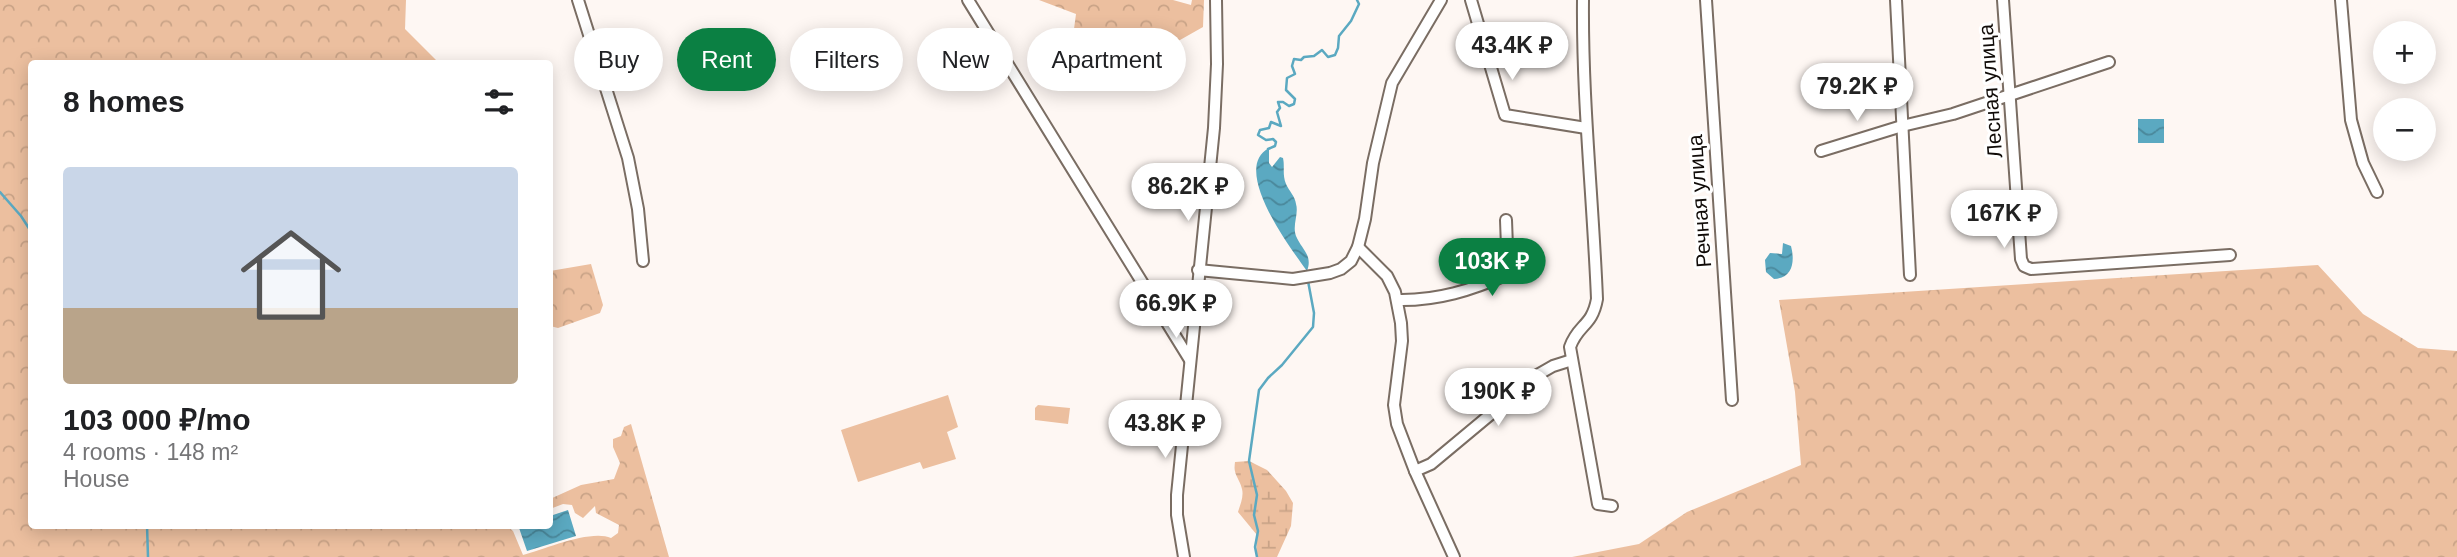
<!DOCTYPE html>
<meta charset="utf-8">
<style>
:root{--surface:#fff;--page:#f6f6f6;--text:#202124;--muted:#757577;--line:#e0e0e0;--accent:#0b8043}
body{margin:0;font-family:Helvetica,sans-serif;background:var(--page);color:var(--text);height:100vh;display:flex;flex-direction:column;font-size:26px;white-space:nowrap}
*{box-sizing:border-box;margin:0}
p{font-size:23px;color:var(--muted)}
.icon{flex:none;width:38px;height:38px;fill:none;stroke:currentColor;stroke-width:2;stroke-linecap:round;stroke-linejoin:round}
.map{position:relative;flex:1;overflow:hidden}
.drawer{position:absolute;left:28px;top:60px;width:525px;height:469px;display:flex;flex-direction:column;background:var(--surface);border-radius:7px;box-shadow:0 4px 18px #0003}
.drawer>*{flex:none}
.guide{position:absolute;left:574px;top:28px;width:665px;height:63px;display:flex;gap:14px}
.tools{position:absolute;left:2373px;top:21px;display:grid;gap:14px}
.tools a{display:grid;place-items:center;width:63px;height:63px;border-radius:50%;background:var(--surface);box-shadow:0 4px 18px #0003;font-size:35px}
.price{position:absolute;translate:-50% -60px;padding:0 16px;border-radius:24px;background:#fff;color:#222;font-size:23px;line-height:46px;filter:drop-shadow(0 2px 4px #0008)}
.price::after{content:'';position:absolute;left:50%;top:42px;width:21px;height:16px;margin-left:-10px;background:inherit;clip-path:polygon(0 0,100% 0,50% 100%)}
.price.active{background:var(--accent);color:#fff}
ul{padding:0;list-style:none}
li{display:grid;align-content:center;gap:14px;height:371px;padding:0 35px}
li+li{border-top:2px solid var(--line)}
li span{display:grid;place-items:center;height:217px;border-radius:7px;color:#555}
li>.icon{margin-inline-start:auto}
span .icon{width:126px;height:126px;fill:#fffc;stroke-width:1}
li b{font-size:30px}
h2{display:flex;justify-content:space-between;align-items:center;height:84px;padding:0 35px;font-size:30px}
.pill{padding:0 24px;border-radius:32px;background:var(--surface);box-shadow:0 4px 18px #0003;font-size:24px;line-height:63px}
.pill.active{background:var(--accent);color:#fff}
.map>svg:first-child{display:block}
.green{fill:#ecbf9f}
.forest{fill:url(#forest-crowns)}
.wetland{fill:url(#wetland-marsh)}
.water{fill:url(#water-waves)}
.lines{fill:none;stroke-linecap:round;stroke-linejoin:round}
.stream{stroke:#5ba9c1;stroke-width:2.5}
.minor-casing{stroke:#7a6d63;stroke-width:14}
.minor{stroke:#fff;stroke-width:10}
.labels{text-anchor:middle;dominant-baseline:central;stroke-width:6;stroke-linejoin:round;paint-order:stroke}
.street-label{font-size:21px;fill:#100b08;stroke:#fff}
</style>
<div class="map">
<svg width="2457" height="557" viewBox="0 0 2457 557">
<defs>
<pattern id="forest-crowns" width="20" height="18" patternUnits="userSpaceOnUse" patternTransform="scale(1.75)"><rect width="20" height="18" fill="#ecbf9f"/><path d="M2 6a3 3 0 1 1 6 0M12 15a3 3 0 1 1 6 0" fill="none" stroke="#c9a387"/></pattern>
<pattern id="wetland-marsh" width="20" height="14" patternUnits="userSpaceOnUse" patternTransform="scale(1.75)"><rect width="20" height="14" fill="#ecbf9f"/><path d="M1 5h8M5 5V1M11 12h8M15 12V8" fill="none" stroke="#c9a387"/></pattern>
<pattern id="water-waves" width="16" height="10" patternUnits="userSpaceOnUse" patternTransform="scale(1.75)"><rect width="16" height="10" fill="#5ba9c1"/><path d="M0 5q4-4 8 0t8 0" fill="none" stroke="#4a889b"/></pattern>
</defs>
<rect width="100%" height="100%" fill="#fef7f3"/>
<!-- green -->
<g class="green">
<path d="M948,395L958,427L947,432L956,459L923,469L920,462L858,482L841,430Z"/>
<path d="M1038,405L1070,408L1068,424L1035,420V408Z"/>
</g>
<!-- forest -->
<g class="forest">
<path d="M0,0H406L405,29L439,63H32V525H493L507,526L513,531L523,555C545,549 591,529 611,538L618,533L619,525L596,513L595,506L583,518L575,513L572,505L563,504L550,509V499L581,485L614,479L620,463L613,447V439L621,436L624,427L631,424L669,557H0Z"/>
<path d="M1039,0H1173L1191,5L1192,0H1204L1203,27L1127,70L1088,66L1050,35L1074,29L1076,14Z"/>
<path d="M591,264L603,305L600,313L558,328L550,326V271Z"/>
<path d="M2318,265L2363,314L2418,348L2457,351V557H1572L1639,544L1687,512L1801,465L1795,392L1779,300Z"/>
</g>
<!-- wetland -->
<path class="wetland" d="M1249,461L1267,470L1286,491L1293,503L1291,526L1277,557H1256L1257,535L1238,512C1240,505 1244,497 1242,489C1239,477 1233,476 1235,462Z"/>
<!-- water -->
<g class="water">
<rect x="2138" y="119" width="26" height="24"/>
<path d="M1269,148V163L1272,167L1280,157L1283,158C1285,167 1282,174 1286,184C1289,191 1295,196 1296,204C1299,214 1292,225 1296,236C1302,250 1313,255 1307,271C1291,249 1230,168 1269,148Z"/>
<path d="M1783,243L1791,246C1795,261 1793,278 1774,279L1766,272L1765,260L1770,253L1782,254Z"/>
<path d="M568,510L576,536L527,551L518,525H550V516Z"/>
</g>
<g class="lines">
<!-- stream -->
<g class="stream">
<path d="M1268,149L1275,146L1276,142L1273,139L1266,140L1258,135L1260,130L1269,128L1271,122L1281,126L1277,112L1280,108L1278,102H1283L1289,106L1294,104L1295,99L1286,90L1287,78L1295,74L1292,66L1294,59L1301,60L1304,57L1314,56L1322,50L1328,57L1335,55L1338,48L1339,36L1351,21L1359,4L1357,0"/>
<path d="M0,192L21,216L32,233"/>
<path d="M147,525L148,557"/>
<path d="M1257,557L1255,547L1258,531L1254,515L1257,495L1249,461L1259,390L1268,378L1282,365L1313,327L1314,313L1308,281"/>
</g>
<defs>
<g id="minor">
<path d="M578,0L628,158L638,209L643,261"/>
<path d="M968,0L1190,360"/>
<path d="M1471,0L1505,115L1586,128"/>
<path d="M1583,0C1582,100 1593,199 1597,299C1592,327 1578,324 1570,347L1598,504L1612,506"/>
<path d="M1706,0L1732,400"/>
<path d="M1896,0L1910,275"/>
<path d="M2003,0L2021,259L2024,266L2031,269L2230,255"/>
<path d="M2341,0L2351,120L2363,163L2377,192"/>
<path d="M1821,151L1902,126L1953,114L2109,62"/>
<path d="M1358,247L1387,276L1395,292L1401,323L1402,341L1394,405L1397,424L1415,471L1454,557"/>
<path d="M1198,270L1293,279L1330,273L1341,269L1351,261L1358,247L1365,219L1373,163L1392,83L1441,0"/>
<path d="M1397,300C1437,301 1472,290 1508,274L1506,220"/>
<path d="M1415,471L1431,464L1539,374L1553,366L1572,360"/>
<path d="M1184,557L1177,515V495L1214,128L1217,64L1216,0"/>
</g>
</defs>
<!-- minor casing -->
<use href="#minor" class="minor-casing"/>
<!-- minor -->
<use href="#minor" class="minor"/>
</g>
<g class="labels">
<!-- street labels -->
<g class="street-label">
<text transform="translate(1990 91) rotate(-94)">Лесная улица</text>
<text transform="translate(1699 201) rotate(-94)">Речная улица</text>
</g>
</g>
</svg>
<div class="tools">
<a>+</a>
<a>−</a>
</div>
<b class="price" style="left:1512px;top:82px">43.4K ₽</b>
<b class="price" style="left:1857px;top:123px">79.2K ₽</b>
<b class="price" style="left:1188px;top:223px">86.2K ₽</b>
<b class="price" style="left:2004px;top:250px">167K ₽</b>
<b class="price active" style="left:1492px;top:298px">103K ₽</b>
<b class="price" style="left:1176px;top:340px">66.9K ₽</b>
<b class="price" style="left:1498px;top:428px">190K ₽</b>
<b class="price" style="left:1165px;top:460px">43.8K ₽</b>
<div class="guide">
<a class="pill">Buy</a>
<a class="pill active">Rent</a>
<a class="pill">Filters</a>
<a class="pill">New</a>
<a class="pill">Apartment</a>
</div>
<section class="drawer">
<h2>8 homes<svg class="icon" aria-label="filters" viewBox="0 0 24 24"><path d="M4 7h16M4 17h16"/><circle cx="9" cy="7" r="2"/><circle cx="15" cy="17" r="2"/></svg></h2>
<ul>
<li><span style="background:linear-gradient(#c9d6e8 65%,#b9a48a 0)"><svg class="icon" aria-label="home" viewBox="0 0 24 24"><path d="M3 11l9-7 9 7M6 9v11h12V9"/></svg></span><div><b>103 000 ₽/mo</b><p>4 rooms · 148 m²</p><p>House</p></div></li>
</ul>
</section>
</div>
